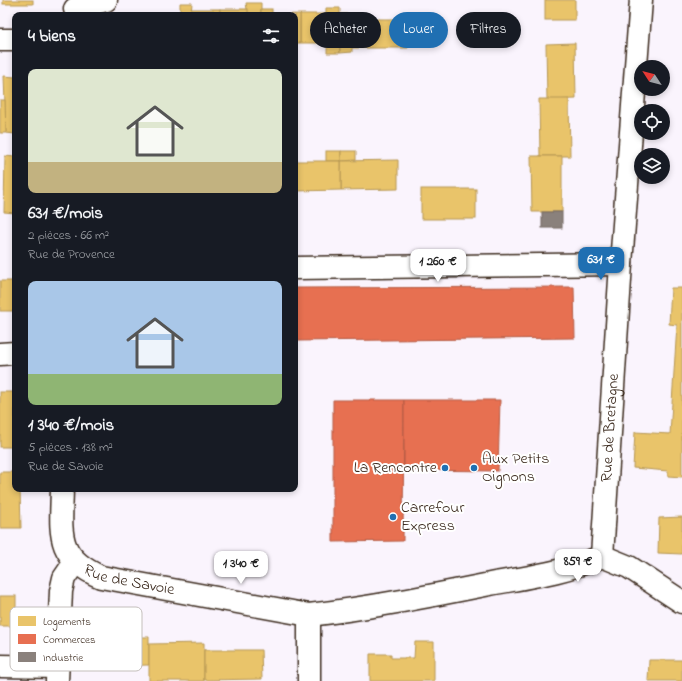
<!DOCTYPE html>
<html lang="fr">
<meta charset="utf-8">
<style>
:root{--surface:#171b24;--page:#242831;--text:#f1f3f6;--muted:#9ea1a6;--accent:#1f6fb2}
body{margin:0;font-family:"Indie Flower",sans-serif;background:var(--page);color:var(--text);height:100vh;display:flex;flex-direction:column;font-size:15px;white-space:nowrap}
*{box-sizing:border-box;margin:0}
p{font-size:13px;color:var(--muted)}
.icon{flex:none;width:22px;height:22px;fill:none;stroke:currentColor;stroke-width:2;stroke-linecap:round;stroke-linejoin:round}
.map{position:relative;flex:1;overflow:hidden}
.details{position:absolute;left:12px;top:12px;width:286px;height:480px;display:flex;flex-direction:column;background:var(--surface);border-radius:8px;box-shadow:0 2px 6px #0003}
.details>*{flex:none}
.guide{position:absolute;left:310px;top:12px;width:312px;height:36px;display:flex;gap:8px}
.needle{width:26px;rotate:306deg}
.buttons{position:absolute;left:634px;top:60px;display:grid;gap:8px}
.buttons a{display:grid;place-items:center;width:36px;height:36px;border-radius:50%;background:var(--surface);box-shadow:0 2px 6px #0003;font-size:20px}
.price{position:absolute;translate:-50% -34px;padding:0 9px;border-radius:8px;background:#fff;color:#222;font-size:13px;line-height:26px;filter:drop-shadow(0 1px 2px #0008)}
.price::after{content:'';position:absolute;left:50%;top:24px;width:12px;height:9px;margin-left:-6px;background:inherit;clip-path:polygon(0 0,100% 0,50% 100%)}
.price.selected{background:var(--accent);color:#fff}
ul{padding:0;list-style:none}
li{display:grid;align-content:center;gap:8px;height:212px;padding:0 16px}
li span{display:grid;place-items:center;height:124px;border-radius:8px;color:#555}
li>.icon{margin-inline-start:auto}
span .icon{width:72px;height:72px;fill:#fffc;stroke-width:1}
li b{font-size:17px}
h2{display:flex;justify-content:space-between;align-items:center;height:48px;padding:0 16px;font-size:17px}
.tag{padding:0 14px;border-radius:18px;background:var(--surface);box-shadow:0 2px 6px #0003;font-size:14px;line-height:36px}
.tag.selected{background:var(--accent);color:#fff}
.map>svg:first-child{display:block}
.homes{fill:#e9c46a;stroke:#b59653}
.shops{fill:#e76f51;stroke:#b35a42}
.industry{fill:#8a817c;stroke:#726760}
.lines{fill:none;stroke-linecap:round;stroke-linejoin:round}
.street-casing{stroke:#3b2a1e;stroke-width:25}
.street{stroke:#fff;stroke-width:22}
.poi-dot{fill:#1f6fb2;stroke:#fff;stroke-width:1.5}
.labels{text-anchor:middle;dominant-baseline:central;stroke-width:4;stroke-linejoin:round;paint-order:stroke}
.street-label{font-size:16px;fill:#3b2a1e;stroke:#fff}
.poi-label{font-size:16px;fill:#3b2a1e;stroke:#fff;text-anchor:start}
.key{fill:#fff;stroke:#c4bfbc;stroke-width:1}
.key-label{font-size:11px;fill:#3b2a1e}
</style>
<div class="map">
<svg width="682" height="681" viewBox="0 0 682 681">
<rect width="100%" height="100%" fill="#faf4fd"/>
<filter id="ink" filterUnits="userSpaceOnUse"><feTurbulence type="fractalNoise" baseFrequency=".025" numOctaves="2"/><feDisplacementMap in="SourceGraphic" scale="8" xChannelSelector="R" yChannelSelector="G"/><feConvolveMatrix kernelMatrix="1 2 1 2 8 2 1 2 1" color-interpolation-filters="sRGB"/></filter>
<g filter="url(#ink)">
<!-- homes -->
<g class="homes">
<rect x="3" y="0" width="30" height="4"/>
<rect x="545" y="0" width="30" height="20"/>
<path d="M180,3H192L191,15H180Z"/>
<path d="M246,3H261V15H248Z"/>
<path d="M326,8H340V53H327L328,14H326Z"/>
<rect x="191" y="9" width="29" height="6"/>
<rect x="220" y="9" width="28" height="6"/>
<rect x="261" y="9" width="11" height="6"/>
<path d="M300,14H328L327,43H300Z"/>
<path d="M300,14V43H295V15H272Z"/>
<path d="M340,14H352V52L340,53Z"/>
<path d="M352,19H407L408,48H352Z"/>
<path d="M575,43L576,99L547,100L546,44Z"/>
<path d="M4,76L15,77V134L6,133Z"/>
<path d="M539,99H569L570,156H540Z"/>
<path d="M0,100H5L6,133H0Z"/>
<rect x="326" y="151" width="15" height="10"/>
<path d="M341,151H356V160L341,161Z"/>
<path d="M5,156L15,157V213L4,212Z"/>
<path d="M531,156H562V212H532Z"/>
<path d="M398,160V189L341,190V161Z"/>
<path d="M295,161H341V190L295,191Z"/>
<rect x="421" y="189" width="55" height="30"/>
<rect x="0" y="281" width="14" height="30"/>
<path d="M671,288H682V477L668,476V471L633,468L635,432L670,434L677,325L669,324Z"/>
<rect x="0" y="392" width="15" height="55"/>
<path d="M0,472H15V489H20L21,528H0Z"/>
<path d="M682,517V554L658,553L659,518Z"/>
<rect x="0" y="596" width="16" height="30"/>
<path d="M93,637H149V665L93,666Z"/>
<path d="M415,642H434V681H370V654H391V658H414Z"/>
<path d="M204,643V681H149V644Z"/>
<path d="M204,650H261L262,679L204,680Z"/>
<path d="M649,660H682V681H648Z"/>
</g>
<!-- shops -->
<g class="shops">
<path d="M574,287L575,338L295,341V288Z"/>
<path d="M333,400H404L403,541L333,542Z"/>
<path d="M404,400H500L498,471L404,470Z"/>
</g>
<!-- industry -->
<rect class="industry" x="542" y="212" width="20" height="16"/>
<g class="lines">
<defs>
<g id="street">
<path d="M75,9L106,0"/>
<path d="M0,40H15"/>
<path d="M295,268L621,264"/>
<path d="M0,354L15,353"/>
<path id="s1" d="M62,489C61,533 55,557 101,577L309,615V681"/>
<path d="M602,556L629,567L682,602"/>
<path id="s2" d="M309,615C370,608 430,596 490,584C528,577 567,572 602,556L621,264L641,0"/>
<path d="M0,666L57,667"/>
<path d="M57,681L61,591L64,578L75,562"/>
</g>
</defs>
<!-- street casing -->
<use href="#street" class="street-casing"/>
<!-- street -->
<use href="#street" class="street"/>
</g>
</g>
<!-- markers -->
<g class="poi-dot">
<circle cx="445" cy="468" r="4"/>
<circle cx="474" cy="468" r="4"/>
<circle cx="393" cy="517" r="4"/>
</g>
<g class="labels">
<!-- street labels -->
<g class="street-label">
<text stroke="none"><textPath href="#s2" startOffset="428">Rue de Bretagne</textPath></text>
<text stroke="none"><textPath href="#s1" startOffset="134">Rue de Savoie</textPath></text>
</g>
<!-- poi labels -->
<g class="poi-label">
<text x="482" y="459">Aux Petits<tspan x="482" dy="18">Oignons</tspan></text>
<text x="437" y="468" text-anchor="end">La Rencontre</text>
<text x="401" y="508">Carrefour<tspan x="401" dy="18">Express</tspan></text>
</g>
</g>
<!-- legend -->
<rect x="10" y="607" width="132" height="64" rx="6" class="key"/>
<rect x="18" y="616" width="18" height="10" fill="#e9c46a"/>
<rect x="18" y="634" width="18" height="10" fill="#e76f51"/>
<rect x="18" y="652" width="18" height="10" fill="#8a817c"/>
<g class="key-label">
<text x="43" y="625">Logements</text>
<text x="43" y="643">Commerces</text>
<text x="43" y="661">Industrie</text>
</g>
</svg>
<div class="buttons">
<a><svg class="needle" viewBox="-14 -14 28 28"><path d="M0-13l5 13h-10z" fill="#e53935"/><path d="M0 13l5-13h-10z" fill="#9ea1a6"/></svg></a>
<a><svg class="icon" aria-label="locate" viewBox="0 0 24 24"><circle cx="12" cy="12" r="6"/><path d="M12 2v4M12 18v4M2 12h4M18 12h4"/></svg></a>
<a><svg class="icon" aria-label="layers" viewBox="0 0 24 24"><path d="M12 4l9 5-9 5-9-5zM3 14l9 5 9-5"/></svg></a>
</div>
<b class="price selected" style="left:601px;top:281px">631 €</b>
<b class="price" style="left:438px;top:283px">1 260 €</b>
<b class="price" style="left:578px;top:583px">859 €</b>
<b class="price" style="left:241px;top:585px">1 340 €</b>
<div class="guide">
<a class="tag">Acheter</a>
<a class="tag selected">Louer</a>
<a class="tag">Filtres</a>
</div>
<section class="details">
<h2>4 biens<svg class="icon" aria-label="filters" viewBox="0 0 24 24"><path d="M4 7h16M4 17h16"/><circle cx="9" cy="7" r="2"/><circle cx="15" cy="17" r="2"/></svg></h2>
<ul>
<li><span style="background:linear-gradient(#dfe7d0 75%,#c2b280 0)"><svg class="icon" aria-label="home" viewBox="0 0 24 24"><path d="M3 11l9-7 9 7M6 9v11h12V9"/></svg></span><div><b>631 €/mois</b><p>2 pièces · 66 m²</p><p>Rue de Provence</p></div></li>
<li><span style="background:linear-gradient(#a9c7e8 75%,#8fb573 0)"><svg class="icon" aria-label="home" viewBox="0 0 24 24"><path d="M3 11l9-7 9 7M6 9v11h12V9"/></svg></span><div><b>1 340 €/mois</b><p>5 pièces · 138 m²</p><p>Rue de Savoie</p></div></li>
</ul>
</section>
</div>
